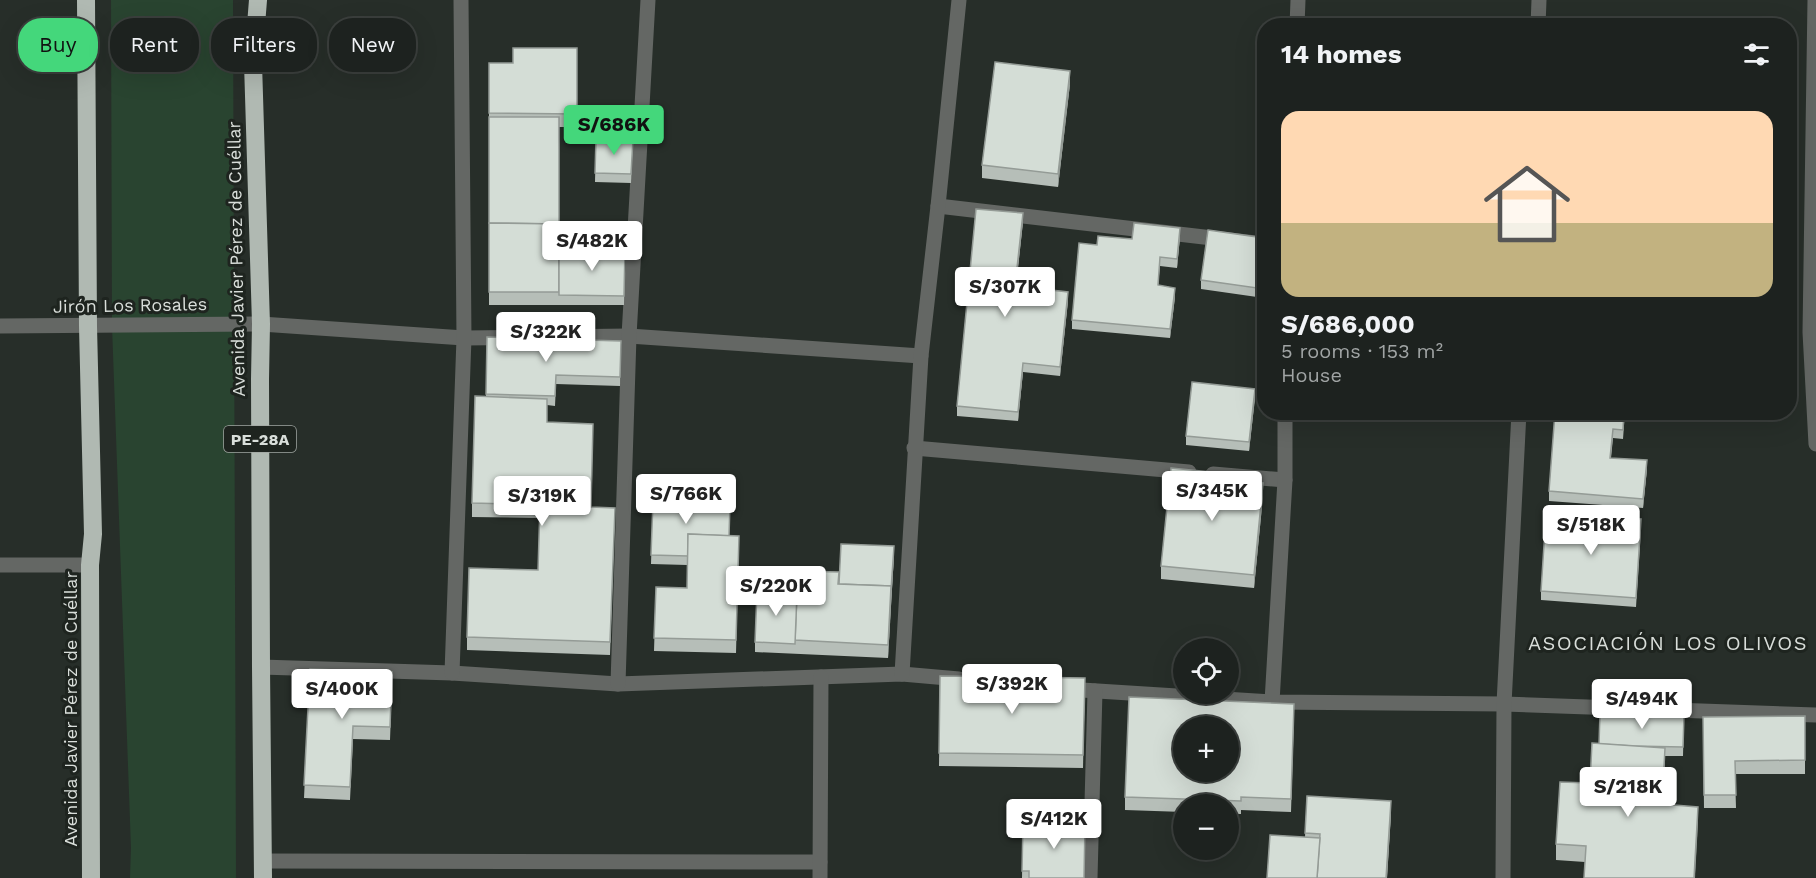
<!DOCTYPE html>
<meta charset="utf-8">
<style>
:root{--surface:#1d221f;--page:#2a2f2c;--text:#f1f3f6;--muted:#a0a4a4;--line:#3b3f3d;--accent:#44d77b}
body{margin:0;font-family:"Work Sans",sans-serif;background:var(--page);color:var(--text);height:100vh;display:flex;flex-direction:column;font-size:22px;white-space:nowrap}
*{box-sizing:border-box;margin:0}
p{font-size:20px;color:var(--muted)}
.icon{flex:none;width:33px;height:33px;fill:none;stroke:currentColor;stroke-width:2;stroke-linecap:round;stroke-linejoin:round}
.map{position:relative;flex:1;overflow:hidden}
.sheet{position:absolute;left:1257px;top:18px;width:540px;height:402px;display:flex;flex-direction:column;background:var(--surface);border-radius:24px;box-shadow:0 6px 24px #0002,0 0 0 2px var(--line)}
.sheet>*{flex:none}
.banner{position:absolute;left:18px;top:18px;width:570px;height:54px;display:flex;gap:12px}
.controls{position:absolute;left:1173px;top:638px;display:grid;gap:12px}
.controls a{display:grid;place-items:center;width:66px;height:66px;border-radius:50%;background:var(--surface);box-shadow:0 6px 24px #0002,0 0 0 2px var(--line);font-size:30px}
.price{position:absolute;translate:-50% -51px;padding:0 14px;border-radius:6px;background:#fff;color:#222;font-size:20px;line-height:39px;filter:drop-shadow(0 2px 3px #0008)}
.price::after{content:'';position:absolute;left:50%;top:36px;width:18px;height:14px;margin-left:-9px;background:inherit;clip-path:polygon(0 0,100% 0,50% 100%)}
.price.current{background:var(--accent);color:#111}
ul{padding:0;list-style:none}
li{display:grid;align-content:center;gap:12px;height:318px;padding:0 24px}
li+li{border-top:2px solid var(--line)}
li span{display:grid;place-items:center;height:186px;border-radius:18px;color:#555}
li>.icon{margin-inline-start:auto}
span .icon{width:108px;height:108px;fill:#fffc;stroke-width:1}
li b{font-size:26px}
h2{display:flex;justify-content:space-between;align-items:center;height:72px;padding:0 24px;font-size:26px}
.pill{padding:0 21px;border-radius:24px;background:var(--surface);box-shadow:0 6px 24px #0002,0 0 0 2px var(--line);font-size:21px;line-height:54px}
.pill.current{background:var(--accent);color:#111}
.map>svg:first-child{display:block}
.green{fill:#294430}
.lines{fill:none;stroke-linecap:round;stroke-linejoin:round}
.minor{stroke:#646764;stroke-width:15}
.highway{stroke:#b0b9b2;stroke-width:18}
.wall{fill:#b6beb8}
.shaded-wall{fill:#949b96}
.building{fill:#d4ddd6;stroke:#949b96;stroke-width:1.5;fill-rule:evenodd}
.labels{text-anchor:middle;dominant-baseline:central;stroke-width:6;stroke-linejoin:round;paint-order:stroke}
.shield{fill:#1e241f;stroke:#a1a6a2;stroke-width:1.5}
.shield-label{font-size:16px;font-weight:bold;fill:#d9deda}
.street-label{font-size:18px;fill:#d9deda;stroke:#1e241f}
.neighbourhood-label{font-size:20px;letter-spacing:1.5px;fill:#d9deda;stroke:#1e241f}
</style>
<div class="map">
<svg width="1816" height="878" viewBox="0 0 1816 878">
<rect width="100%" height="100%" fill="#272e29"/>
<!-- green -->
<path class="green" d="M111,0H233L236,878H130L131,848L112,326Z"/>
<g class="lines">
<!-- minor -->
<g class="minor">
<path d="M1815,0L1810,332L1816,444"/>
<path d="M1297,26L1298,0"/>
<path d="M1538,26L1539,0"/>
<path d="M938,206L1264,244"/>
<path d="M0,326L261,324L464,338L629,336L921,356"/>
<path d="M914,448L1189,472"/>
<path d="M1213,474L1285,480"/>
<path d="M0,565H90"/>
<path d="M261,667L452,673L618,684L902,674L959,679"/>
<path d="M452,673L464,338L461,0"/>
<path d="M902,674L921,356L938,206L959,0"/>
<path d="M618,684L629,336L648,0"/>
<path d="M1066,689L1272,702L1504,704L1816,715"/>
<path d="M1272,702L1285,480V412"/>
<path d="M263,861L820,862"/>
<path d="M820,878L821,677"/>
<path d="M1090,878L1095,691"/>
<path d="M1503,878L1504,704L1519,412"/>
</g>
<!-- highway -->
<g class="highway">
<path d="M86,0L88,326L93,534L90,565L91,878"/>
<path d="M258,0L253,63L261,324L260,379L261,667L263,878"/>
</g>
</g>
<!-- wall -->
<g class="wall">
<path d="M577,48V127H559V292L625,248L624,305H489V63H513Z"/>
<path d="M1070,84L1058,187L982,178V165Z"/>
<path d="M596,138L633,139L631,183L595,182Z"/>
<path d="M1023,222L1016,286L1068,301L1060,376L1023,372L1018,421L957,416V406Z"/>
<path d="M1180,237L1177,268L1160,266L1158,286L1175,297L1170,338L1072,329V320L1097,245L1132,239Z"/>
<path d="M1264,238V298L1201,289V280Z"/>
<path d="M487,337L621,341L620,386L556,384L555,406L547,405V422L591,507L615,508L610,655L467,650V637L538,570L540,518L472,517V503L486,396Z"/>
<path d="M1255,398L1249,451L1186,445V436Z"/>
<path d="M1625,412L1623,439L1613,438L1611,458L1647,469L1643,508L1549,501V491Z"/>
<path d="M1231,479L1263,496L1254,588L1161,579V566Z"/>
<path d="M653,501L729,536H739L736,653L654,651L656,587L687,588V565L651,564Z"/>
<path d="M1641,529L1636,607L1541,600V591Z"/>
<path d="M894,555L888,658L755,652V642L797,593Z"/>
<path d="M310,669L392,685L390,740L353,739L350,800L304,798Z"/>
<path d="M940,676L1085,678L1083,768L939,766Z"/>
<path d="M1684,715L1683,756H1665L1663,804L1698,823L1585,862L1556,860V844L1590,783L1599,744Z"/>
<path d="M1805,716V774H1735L1736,808H1704L1703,717Z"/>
<path d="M1294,717L1291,812L1241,810V814H1228V804H1184V812L1125,810V797Z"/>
<path d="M1307,796L1391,814L1387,878L1305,837Z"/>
<path d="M1023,822L1084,878H1022Z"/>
</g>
<!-- shaded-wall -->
<g class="shaded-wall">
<path d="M1070,71V84L1058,187V174Z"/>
<path d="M1023,213V222L1015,295V286Z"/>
<path d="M1180,228V237L1177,268V259Z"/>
<path d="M1175,288V297L1170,338V329Z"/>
<path d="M1068,292V301L1060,376V367Z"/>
<path d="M1023,363V372L1018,421V412Z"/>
<path d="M1255,389V398L1249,451V442Z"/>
<path d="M1647,460V469L1643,508V499Z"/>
<path d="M1263,483V496L1254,588V575Z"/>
<path d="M894,546V555L888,658V645Z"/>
<path d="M1665,748V764L1662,821V804Z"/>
<path d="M1391,801V814L1387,878H1386Z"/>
<path d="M1698,807V823L1695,878H1694Z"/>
</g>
<!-- building -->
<g class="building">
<path d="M513,48H577V114L489,113V63H513Z"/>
<path d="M995,62L1070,71L1058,174L982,165Z"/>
<path d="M489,117H559V226V224L489,223Z"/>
<path d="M596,138L633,139L631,174L595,173Z"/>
<path d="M976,209L1023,213L1015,286L1068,292L1060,367L1023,363L1018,412L957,406Z"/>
<path d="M489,223L559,224V292H489Z"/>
<path d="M1134,223L1180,228L1177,259L1160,257L1158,285L1175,288L1170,329L1072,320L1079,243L1097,245L1098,236L1132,239Z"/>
<path d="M1208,230L1264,238V289L1201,280Z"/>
<path d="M559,248H625L624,296L559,295Z"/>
<path d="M487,337L621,341L620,377L556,375L555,396L486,394Z"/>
<path d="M1192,382L1255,389L1249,442L1186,436Z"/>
<path d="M475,396L547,399V422L593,424L591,507L615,508L610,642L467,637L469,568L538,570L540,505L472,503Z"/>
<path d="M1555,412H1624L1623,430L1613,429L1610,458L1647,460L1643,499L1549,491Z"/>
<path d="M1171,468L1231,474V479L1263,483L1254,575L1161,566Z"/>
<path d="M653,501L730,504L729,536L688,534V556L651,555Z"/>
<path d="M1546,514L1641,519L1636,598L1541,591Z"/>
<path d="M688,534L739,536L736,640L654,638L656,587L687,588Z"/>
<path d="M841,544L894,546L891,590V586L839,584Z"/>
<path d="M798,571L839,572L838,584L891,586L888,645L795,640Z"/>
<path d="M757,591L797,593L795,644L755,642Z"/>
<path d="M310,669L392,672L390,727L353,726L350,787L304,785Z"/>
<path d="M940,676L1085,678L1083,755L939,753Z"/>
<path d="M1129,697L1294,704L1291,799L1241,797V801L1125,797ZM1184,726H1228V771H1184Z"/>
<path d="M1600,713L1684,715L1683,747L1633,746L1599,744Z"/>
<path d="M1805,716V760L1735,761L1736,795H1704L1703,717Z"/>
<path d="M1592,743L1665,748L1662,804L1698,807L1694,878H1584L1586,846L1556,844L1560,782L1590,783Z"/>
<path d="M1307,796L1391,801L1386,878H1317L1320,834L1305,833Z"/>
<path d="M1023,822L1085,824L1084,878H1029V871H1022Z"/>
<path d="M1270,835L1320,838L1317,878H1267Z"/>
</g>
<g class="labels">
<!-- shield labels -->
<rect class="shield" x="224" y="426" width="72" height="26" rx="4.5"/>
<g class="shield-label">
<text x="260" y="439">PE-28A</text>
</g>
<!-- street labels -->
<g class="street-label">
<text transform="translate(236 259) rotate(-91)">Avenida Javier Pérez de Cuéllar</text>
<text transform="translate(130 305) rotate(-1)">Jirón Los Rosales</text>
<text transform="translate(70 709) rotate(-90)">Avenida Javier Pérez de Cuéllar</text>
</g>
<!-- neighbourhood labels -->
<g class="neighbourhood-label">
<text x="1668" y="643">ASOCIACIÓN LOS OLIVOS</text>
</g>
</g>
</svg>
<div class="controls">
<a><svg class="icon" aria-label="locate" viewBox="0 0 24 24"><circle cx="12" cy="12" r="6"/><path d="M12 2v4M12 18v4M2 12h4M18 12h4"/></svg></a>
<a>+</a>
<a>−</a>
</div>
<b class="price current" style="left:614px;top:156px">S/686K</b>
<b class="price" style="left:592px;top:272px">S/482K</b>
<b class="price" style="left:1005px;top:318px">S/307K</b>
<b class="price" style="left:546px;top:363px">S/322K</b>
<b class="price" style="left:1212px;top:522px">S/345K</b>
<b class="price" style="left:686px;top:525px">S/766K</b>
<b class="price" style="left:542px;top:527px">S/319K</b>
<b class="price" style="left:1591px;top:556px">S/518K</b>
<b class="price" style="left:776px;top:617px">S/220K</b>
<b class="price" style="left:1012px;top:715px">S/392K</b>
<b class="price" style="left:342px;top:720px">S/400K</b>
<b class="price" style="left:1642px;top:730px">S/494K</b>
<b class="price" style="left:1628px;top:818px">S/218K</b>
<b class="price" style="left:1054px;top:850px">S/412K</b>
<div class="banner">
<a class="pill current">Buy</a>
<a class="pill">Rent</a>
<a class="pill">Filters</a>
<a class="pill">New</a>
</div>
<section class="sheet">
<h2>14 homes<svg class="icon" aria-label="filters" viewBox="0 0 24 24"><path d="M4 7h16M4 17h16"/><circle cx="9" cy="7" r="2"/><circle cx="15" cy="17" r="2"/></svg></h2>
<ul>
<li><span style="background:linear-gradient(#ffd9b3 60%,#c2b280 0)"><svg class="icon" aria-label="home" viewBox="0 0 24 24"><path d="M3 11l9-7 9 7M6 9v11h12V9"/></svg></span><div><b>S/686,000</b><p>5 rooms · 153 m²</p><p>House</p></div></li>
</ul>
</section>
</div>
